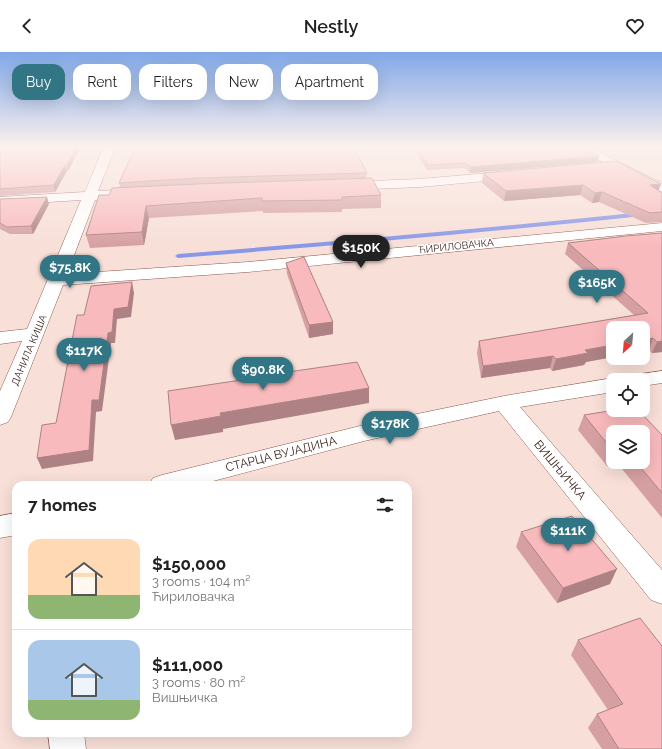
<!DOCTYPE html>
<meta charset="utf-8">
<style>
:root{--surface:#fff;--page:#f2f2f2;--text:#222;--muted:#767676;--line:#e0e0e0;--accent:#327685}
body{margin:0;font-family:Raleway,sans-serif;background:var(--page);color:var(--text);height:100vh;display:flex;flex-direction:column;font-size:15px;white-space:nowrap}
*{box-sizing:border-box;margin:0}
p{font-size:13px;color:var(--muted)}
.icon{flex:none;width:22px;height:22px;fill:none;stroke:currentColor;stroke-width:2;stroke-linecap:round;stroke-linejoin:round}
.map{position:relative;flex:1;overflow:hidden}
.details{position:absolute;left:12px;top:429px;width:400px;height:256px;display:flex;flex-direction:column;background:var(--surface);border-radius:12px;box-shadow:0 4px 16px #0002}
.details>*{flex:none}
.guide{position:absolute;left:12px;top:12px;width:400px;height:36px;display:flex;gap:8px}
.needle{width:26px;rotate:206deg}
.controls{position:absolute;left:606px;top:269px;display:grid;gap:8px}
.controls a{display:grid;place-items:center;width:44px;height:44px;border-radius:8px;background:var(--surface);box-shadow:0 4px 16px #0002;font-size:20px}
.price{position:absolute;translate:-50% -34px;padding:0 9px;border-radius:14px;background:var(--accent);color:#fff;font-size:13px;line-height:26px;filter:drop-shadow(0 1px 2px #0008)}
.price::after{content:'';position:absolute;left:50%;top:24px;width:12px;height:9px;margin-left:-6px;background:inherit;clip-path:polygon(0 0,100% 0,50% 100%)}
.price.active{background:#222;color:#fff}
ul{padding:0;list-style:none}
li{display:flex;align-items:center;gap:12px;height:100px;padding:0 16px}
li+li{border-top:1px solid var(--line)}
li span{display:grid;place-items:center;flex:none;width:112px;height:80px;border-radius:12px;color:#555}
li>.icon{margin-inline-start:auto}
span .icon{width:48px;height:48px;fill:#fffc;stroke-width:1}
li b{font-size:17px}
h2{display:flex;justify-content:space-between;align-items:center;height:48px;padding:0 16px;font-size:17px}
.pill{padding:0 14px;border-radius:12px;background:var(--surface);box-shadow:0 4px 16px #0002;font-size:14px;line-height:36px}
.pill.active{background:var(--accent);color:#fff}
header{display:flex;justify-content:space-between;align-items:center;height:52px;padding:0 16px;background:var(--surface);font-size:18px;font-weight:600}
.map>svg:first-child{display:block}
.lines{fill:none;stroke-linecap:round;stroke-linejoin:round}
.stream{fill:#8897e7;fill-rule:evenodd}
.minor-casing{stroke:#8e594c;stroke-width:1}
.minor{fill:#fff;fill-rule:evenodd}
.wall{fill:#d6a0a3;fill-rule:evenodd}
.shaded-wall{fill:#ae8284}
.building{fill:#f9babd;stroke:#ae8284}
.labels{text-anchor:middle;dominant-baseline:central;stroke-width:3;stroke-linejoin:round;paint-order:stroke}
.far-street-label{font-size:10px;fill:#422a24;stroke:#fff}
.street-label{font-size:12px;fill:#422a24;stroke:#fff}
</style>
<header><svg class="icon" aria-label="back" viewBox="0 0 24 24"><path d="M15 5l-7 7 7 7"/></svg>Nestly<svg class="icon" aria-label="heart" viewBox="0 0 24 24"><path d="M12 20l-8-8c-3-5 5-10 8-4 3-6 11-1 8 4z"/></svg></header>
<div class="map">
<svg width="662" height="697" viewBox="0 0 662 697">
<rect width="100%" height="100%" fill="#f8dfd8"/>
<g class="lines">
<!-- stream -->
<path class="stream" d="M662,158V162C501,179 340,193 178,206L175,204L178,202C340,189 501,175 662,158Z"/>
<defs>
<g id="minor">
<path d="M103,96H115L98,139L139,137L144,138L146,141L144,144L139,145L95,148L67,222L248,210L662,171V179L248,220L63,233L11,365L8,370L0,373V339L22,289L0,292V280L27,277L81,148L0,153V145L85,140Z"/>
<path d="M576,96H591L662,131V140Z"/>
<path d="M513,119L519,123L517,126L420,135L346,138L340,134L346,130L420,127Z"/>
<path d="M662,319V331L643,334V328H630L634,323Z"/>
<path d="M613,326L619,328H613V340L520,355L662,518V552L651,548L499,359L364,389L198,433H149L153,426L162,423L364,373L504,344Z"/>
<path d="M16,461V483L0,486V464Z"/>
<path d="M48,681H84L86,697H50Z"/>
</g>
</defs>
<!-- minor casing -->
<use href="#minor" class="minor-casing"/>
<!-- minor -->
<use href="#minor" class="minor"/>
</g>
<!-- wall -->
<g class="wall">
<path d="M0,96H80L68,119H67L55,140L0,144Z"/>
<path d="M135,96L367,121L366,126L381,143V156L342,157V160L263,161V159L149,166L144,193L90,196L86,183L109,143L120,136L119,131Z"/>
<path d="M413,96H585L597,110L470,121L465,116L427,118Z"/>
<path d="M483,121L661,132L658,139L662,141V170L646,171L599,150L592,151L580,143L504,149L482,131Z"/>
<path d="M0,147L49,152L33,182H10L0,177Z"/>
<path d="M662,181V300L652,301L649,298L643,299V276H613V305L586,310L584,313L552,319L550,316L481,326L477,301L479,289L634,263L565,202L568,191Z"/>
<path d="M286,211L333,270V282L309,286L287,222Z"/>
<path d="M584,363L662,383V466L618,412L607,414L578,378ZM613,380L643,410H613Z"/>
<path d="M521,480L610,532L557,551L516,495Z"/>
<path d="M578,588L662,697H602L588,676L597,662L608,658L571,603Z"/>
</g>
<!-- shaded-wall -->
<g class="shaded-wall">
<path d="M75,96H80L68,119L67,113Z"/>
<path d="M599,104L597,110L470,121L471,115Z"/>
<path d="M65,113L67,119L55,140L54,133Z"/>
<path d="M661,132L657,142L650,133Z"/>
<path d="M583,133L580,143L504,149L506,139Z"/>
<path d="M602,140L599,150L592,151L595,141Z"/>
<path d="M47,145L49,152L33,182L31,174Z"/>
<path d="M146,154L149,166L144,193L142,180Z"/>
<path d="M132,230L134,241L131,265L117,267L115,291H111L102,359L96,360L93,409L42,417L37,406L92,348L108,281L114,257Z"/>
<path d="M333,270V282L309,286V273Z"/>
<path d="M653,286L649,298L643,299V288Z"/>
<path d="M662,289V300L652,301L657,290Z"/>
<path d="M613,293V305L586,310L584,313L552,319L556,307L585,298Z"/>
<path d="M553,304L550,316L481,326L483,314Z"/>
<path d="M369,336V351L223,377V380L175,388L171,373L220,361Z"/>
<path d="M613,399V410H619L618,412L607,414Z"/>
<path d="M617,517L610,532L557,551L563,536Z"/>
</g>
<!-- building -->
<g class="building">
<path d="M0,96H75L67,113H65L54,133L0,137Z"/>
<path d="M135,96H354L367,121L198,126L119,131Z"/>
<path d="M417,96H585L599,104L471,115L465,111L428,113Z"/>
<path d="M616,109L661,132L650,133L662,141V160L650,161L602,140L595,141L583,133L506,139L483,121Z"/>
<path d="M372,126L381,143L342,145V148L262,149V146L146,154L142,180L86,183L99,143H109L112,136L197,132Z"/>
<path d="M47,145L31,174L7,175L0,171V147Z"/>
<path d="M662,181V289L657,290L653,286L643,288V276H613V293L585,298L588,301L556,307L553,304L483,314L479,289L648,261L568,191L626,184Z"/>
<path d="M304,205L333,270L309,273L286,211Z"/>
<path d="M132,230L128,255L114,257L112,280L108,281L99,348H92L89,398L37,406L42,373L56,371L77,263H84L91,234Z"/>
<path d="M357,310L369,336L220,361L221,364L171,373L168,339L241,328L240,323L286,316L288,320Z"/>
<path d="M615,358H638L662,383V441L636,410H643V380H613V399L584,363Z"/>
<path d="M572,464L617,517L563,536L521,480Z"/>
<path d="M640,566L662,594V697H619L597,662L623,652L578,588Z"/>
</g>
<!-- sky -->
<linearGradient id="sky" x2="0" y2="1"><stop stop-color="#81a8e8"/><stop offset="0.49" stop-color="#fcf1ed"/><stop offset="1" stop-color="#fcf1ed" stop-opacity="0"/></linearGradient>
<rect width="662" height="194" fill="url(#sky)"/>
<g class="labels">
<!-- far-street labels -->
<g class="far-street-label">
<text transform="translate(456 194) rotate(-6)">ЋИРИЛОВАЧКА</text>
<text transform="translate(29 298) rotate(-67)">ДАНИЛА КИША</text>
</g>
<!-- street labels -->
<g class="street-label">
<text transform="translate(281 402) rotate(-14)">СТАРЦА ВУЈАДИНА</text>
<text transform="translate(560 418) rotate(50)">ВИШЊИЧКА</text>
</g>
</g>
</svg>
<div class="controls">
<a><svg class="needle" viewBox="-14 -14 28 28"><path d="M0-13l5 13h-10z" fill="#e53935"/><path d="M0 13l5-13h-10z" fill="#767676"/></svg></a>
<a><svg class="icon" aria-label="locate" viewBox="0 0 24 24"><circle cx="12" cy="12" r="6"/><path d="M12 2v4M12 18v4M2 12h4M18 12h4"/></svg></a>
<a><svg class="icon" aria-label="layers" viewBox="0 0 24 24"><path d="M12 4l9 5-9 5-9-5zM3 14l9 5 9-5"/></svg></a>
</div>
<b class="price active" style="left:361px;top:217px">$150K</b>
<b class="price" style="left:70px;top:237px">$75.8K</b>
<b class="price" style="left:597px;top:252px">$165K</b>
<b class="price" style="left:84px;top:320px">$117K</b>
<b class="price" style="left:263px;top:339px">$90.8K</b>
<b class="price" style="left:390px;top:393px">$178K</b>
<b class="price" style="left:568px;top:500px">$111K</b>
<div class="guide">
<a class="pill active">Buy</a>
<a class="pill">Rent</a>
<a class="pill">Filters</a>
<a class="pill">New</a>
<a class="pill">Apartment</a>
</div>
<section class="details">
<h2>7 homes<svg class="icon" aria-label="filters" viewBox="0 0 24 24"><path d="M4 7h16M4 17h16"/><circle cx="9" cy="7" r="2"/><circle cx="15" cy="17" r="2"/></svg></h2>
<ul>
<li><span style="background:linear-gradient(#ffd9b3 70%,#8fb573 0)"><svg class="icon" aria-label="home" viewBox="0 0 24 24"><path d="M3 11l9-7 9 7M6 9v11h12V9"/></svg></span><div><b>$150,000</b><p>3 rooms · 104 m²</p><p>Ћириловачка</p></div></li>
<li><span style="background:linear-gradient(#a9c7e8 75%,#8fb573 0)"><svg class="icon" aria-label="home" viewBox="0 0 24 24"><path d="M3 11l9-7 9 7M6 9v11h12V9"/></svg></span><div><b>$111,000</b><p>3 rooms · 80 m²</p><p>Вишњичка</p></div></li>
</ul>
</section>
</div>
